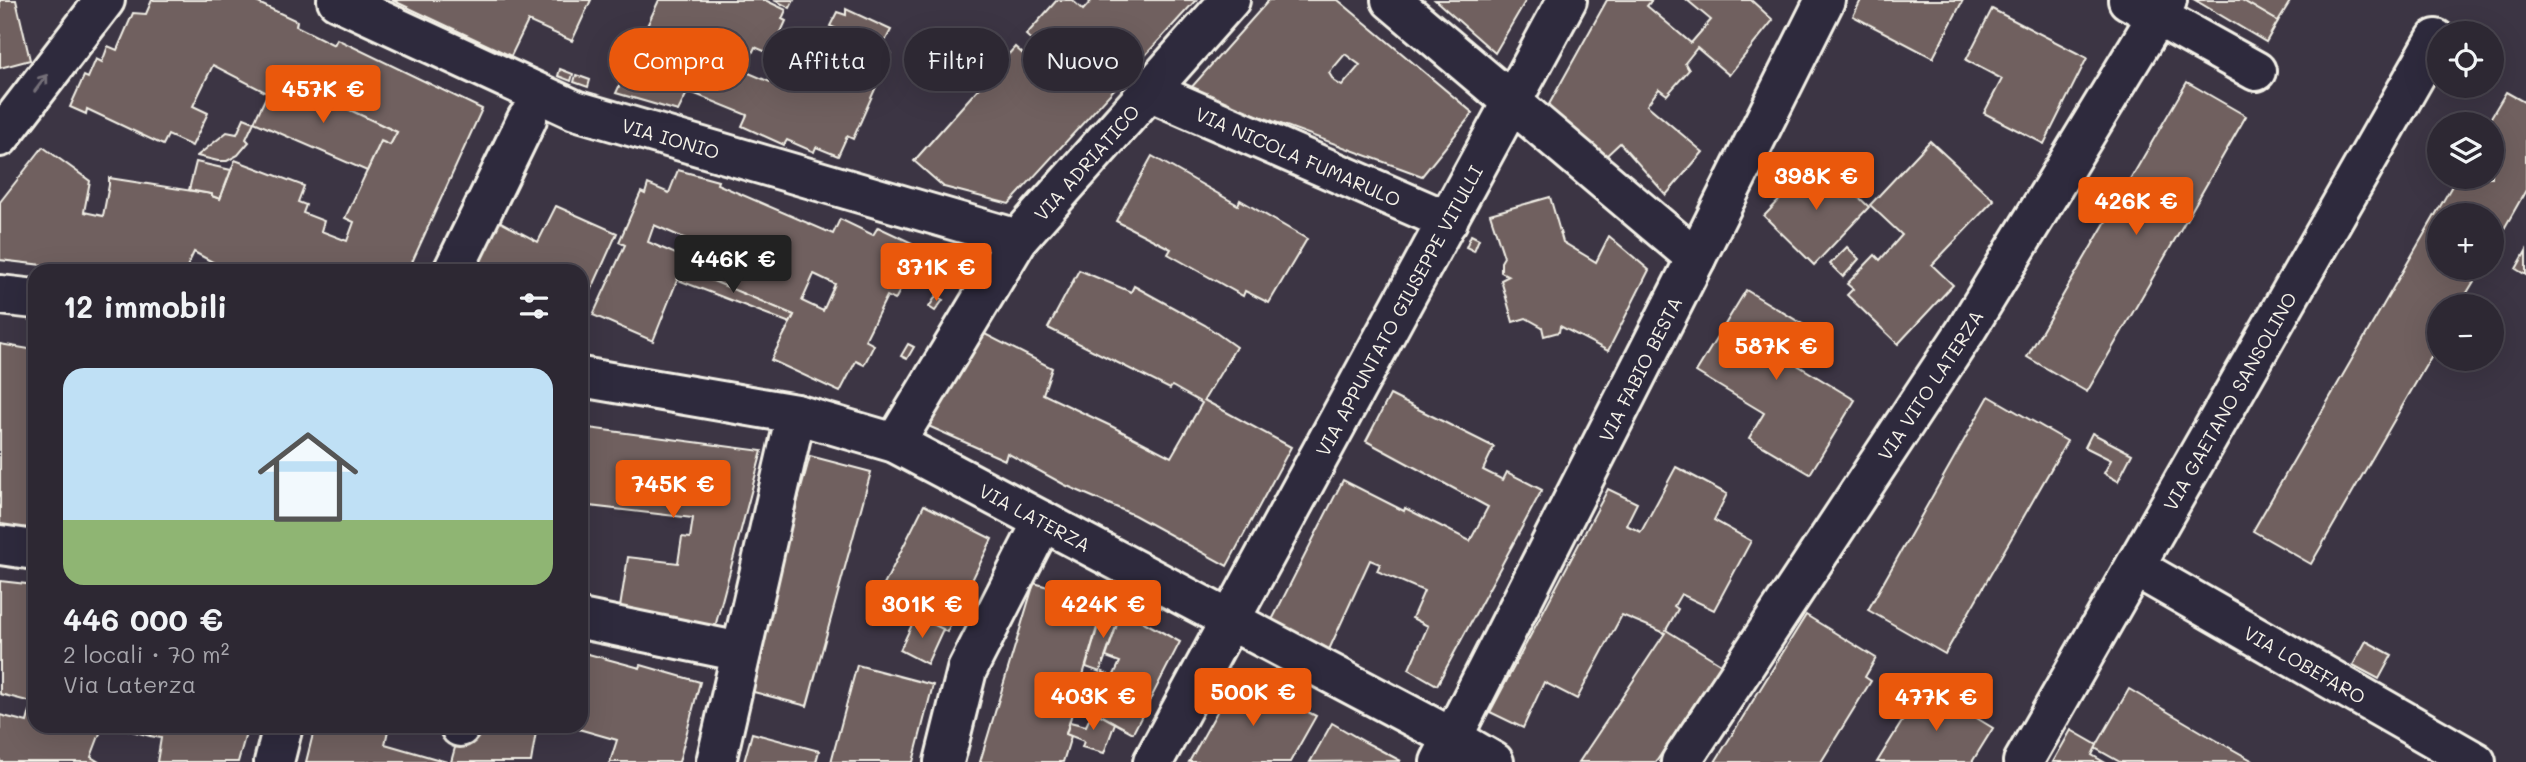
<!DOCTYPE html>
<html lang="it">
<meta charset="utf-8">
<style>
:root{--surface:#2d2833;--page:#39343f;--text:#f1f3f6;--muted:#a7a6ac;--line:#48444e;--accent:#ea580c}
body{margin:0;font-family:Mali,sans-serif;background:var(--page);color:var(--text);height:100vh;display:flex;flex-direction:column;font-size:26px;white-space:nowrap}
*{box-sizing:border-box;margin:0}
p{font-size:23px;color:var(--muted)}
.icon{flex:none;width:38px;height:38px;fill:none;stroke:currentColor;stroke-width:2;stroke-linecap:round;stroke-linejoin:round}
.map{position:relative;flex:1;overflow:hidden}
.drawer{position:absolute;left:28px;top:264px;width:560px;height:469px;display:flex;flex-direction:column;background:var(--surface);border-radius:21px;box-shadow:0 7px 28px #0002,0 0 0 2px var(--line)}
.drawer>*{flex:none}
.top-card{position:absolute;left:609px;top:28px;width:665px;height:63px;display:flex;gap:14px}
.fabs{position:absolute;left:2427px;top:21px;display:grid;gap:14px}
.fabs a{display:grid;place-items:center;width:77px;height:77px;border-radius:50%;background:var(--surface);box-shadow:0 7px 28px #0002,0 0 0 2px var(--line);font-size:35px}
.price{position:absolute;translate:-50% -60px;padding:0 16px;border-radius:7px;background:var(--accent);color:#fff;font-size:23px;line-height:46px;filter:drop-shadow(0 2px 4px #0008)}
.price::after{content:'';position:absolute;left:50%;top:42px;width:21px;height:16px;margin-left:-10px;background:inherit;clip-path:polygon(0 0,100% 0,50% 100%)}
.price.selected{background:#222;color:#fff}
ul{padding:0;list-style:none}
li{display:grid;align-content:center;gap:14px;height:371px;padding:0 35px}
li span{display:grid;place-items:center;height:217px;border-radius:21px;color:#555}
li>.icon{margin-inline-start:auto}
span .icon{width:126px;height:126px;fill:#fffc;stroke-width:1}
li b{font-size:30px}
h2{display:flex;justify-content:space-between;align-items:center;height:84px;padding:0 35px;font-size:30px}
.chip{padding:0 24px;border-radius:32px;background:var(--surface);box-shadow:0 7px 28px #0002,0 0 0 2px var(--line);font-size:24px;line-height:63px}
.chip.selected{background:var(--accent);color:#fff}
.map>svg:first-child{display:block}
.building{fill:#70615e;stroke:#f4f1e8;stroke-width:2;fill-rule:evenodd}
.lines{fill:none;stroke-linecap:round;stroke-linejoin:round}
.minor-casing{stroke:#f4f1e8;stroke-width:44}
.minor{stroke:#2f2a3d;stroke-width:38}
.oneway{stroke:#747079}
.labels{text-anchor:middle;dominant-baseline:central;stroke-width:5;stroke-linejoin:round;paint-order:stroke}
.street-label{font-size:19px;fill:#f4f1e8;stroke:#2f2a3d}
</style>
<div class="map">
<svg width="2526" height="762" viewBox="0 0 2526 762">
<rect width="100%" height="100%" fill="#3c3544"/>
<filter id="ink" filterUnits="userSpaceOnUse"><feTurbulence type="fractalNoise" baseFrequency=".0143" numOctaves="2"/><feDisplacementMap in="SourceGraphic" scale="14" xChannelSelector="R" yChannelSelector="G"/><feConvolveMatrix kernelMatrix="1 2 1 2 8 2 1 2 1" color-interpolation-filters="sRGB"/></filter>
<g filter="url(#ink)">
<!-- building -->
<g class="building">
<path d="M0,0H16L30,60L0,68Z"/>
<path d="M152,0H252L297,21L296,26L334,45L337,39L482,109L408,271H218L220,266L194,252L185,271H94L0,260V202L43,147L90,181L84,212L103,216L109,185V178L212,194V196L220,199L235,160L304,186L298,202L306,205L303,213L324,221L321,231L347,241L354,222L345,218L381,141L390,145L397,132L322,97L319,101L274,80L267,93L213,65L193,106L208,113L192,146L168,135L163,145L87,109L86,114L70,107L84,76L88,78L96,59L102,62L108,46L117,50L133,13L146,14Z"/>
<path d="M392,0H591L572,41L528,21L511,56Z"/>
<path d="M659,0H765L786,10L782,19L786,21L771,54L755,47L744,71L770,82L774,74L803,87L814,62L821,65L837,29L830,26L837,12L846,15V9L891,30L881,49L891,53L853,139L847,136L838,156L816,147L814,152L787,140L784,145L742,126L747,115L688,91L678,111L616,93Z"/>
<path d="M774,0H794L790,8Z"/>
<path d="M1057,0H1072L1083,10L1092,0H1196L1009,204L944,187L914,161L1015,47L1040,69L1050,57L1026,35Z"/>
<path d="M1269,0H1338L1473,113L1422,176L1189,90ZM1345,54L1360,65L1342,86L1334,81L1329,73Z"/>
<path d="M1435,0H1526L1495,53Z"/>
<path d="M1607,0H1652L1647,6L1691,43L1711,20L1687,0H1751L1773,20L1729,75L1697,48L1685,63L1689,70L1667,95L1659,89L1647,105L1703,152L1666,195L1620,143L1604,158L1547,108Z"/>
<path d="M1861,0H1963L1933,58L1853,16Z"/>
<path d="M2195,0H2242L2278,21L2266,42Z"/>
<path d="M2242,0H2291L2278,21Z"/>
<path d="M1992,9L2087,58L2044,144L1984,113L2002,79L1966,60Z"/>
<path d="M560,69L573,74L571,81L558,76Z"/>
<path d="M576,75L590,80L588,87L574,82Z"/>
<path d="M274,80L319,101L322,97L397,132L390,145L381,141L367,171L254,122Z"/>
<path d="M2187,82L2246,116L2087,392L2027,357Z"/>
<path d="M2506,92L2526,103V190L2492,250V215H2440V268H2482L2459,306H2440V341L2311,564L2253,531L2457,177H2492V124H2487Z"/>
<path d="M244,118L254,122L246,139L249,142L238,155L227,161H218L197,156L227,132L237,134Z"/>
<path d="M1930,141L1994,200L1932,265L1953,285L1898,344L1847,295L1853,289L1847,284L1875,255L1880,260L1902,235L1870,205Z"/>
<path d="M1152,156L1238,205L1240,200L1307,239L1269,303L1245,291L1243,296L1168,254L1171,249L1116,221Z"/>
<path d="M1819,159L1869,207L1814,265L1764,216Z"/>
<path d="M196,162L231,170L220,199L212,196V194L189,190Z"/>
<path d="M678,170L718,181L717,184L833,234L840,219L873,235L878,227L912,243L896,277L905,281L895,300L887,296L865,340L874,345L864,365L856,361L840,392L771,360L794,315L682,268L653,341L593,315L625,245L619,242L641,192L645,194L648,184L669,193ZM654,225L693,242L687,259L648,242ZM814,274L835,284L823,311L802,301Z"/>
<path d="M1550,197L1563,242L1596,262L1609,236L1649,270L1608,351L1560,326L1559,332L1544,336L1542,327L1526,318L1513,322L1501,280L1509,276L1501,272V262L1504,257L1490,214Z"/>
<path d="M556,206L617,233L581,313V271H473L497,220L538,242Z"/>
<path d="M1471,235L1479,239L1474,251L1466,247Z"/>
<path d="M1847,247L1859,259L1843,277L1830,264Z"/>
<path d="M2526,251V275L2516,269Z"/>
<path d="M682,268L794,315L790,323L678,280Z"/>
<path d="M1079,270L1131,292L1134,286L1205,325L1236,347L1204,400L1291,447L1227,566L1134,515L1065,485L1007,453L1005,460L926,425L981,332L1052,368L1043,394L1113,427L1171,457L1202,403L1172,386L1170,389L1048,328Z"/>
<path d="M1746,290L1814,331L1794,363L1855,400L1810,474L1749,438L1764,413L1696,372Z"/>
<path d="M936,296L943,300L935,311L929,307Z"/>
<path d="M0,344L35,350V429H33L30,453L29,529L0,528Z"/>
<path d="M908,344L914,347L907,359L901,356Z"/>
<path d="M1390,395L1494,447L1483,470L1503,480L1507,472L1542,490L1437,685L1409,669L1428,626L1412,618L1424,591L1377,571L1380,564L1370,560L1328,652L1270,624L1343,480L1404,511L1405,508L1470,541L1488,507L1366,441Z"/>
<path d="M1989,396L2067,441L1945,654L1868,610Z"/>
<path d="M581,427L762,451L711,642L618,620L628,557L678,563L682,537L690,538L693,518L581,505Z"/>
<path d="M2092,433L2132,454L2118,481L2104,473L2111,460L2085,447Z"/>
<path d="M810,456L871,472L807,706L746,690Z"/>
<path d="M1676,467L1727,494L1714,520L1751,541L1714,610L1681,594L1674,606L1678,609L1666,630L1721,664L1656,762H1579L1665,633L1622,615L1577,699L1544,682L1523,728L1490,712L1608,489L1637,503L1626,525L1641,532Z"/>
<path d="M924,505L992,539L947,632L878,597Z"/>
<path d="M0,581L35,585V703L0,694Z"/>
<path d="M1034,583L1104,603L1066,734L1071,736L1063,762H980Z"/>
<path d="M1103,609L1120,615L1100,672L1086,667Z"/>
<path d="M1122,610L1180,642L1133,733L1093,711L1103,672L1113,677L1120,662L1106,657Z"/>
<path d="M1806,615L1876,658L1865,677L1871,681L1821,762H1715Z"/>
<path d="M916,616L943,629L927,664L900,650Z"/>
<path d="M2366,641L2392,655L2379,679L2353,665Z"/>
<path d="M581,652L640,668L641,665L700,682L679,762H610L617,740L568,726H581Z"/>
<path d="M857,665L933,685L913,762H831Z"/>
<path d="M1237,676L1316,716L1290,762H1189Z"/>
<path d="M1924,686L1993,728L1972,762H1877Z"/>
<path d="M2129,689L2207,735L2255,762H2120L2095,748Z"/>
<path d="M30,711L35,712V726L102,728L91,757L99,762H0V715L27,722Z"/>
<path d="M1093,711L1115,723L1104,753L1082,747L1084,741L1066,734L1070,722L1086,726Z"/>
<path d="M1332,723L1365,742L1401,761L1310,762Z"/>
<path d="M113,726H152L150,736Z"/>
<path d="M152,726H248L238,762H157L161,738L150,736Z"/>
<path d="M315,726H389L385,744L447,762H306Z"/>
<path d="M461,726H537L531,762H451Z"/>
<path d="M2071,730L2097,745L2092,755L2104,762H2053Z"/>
<path d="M752,733L819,751L816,762H744Z"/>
</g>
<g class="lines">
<defs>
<g id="minor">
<path id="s1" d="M337,0L575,110L1018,239"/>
<path d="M1391,0L1696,258"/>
<path d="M2128,0L2256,71"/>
<path id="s2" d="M1149,91L1448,221"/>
<path d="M0,137L105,0"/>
<path d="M453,271L527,119"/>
<path d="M0,295L35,299"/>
<path id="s3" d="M581,377L796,414L895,443L1453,738L1494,762"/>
<path id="s4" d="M895,443L1018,239L1230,0"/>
<path d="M0,545L35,550"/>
<path id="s5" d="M2135,567L2476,762"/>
<path d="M581,619L741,652"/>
<path d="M460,727V726"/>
<path d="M274,762L283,726"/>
<path d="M716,762L796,414"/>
<path d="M944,762L967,670L1043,521"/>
<path id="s6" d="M1153,762L1567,0"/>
<path id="s7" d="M1440,762L1696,258L1825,0"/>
<path id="s8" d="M1681,762L1965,332L2167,0"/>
<path id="s9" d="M2023,762L2436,39"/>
</g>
</defs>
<!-- minor casing -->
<use href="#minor" class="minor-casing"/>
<!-- minor -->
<use href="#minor" class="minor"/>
</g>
<!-- one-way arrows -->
<defs><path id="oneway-shaft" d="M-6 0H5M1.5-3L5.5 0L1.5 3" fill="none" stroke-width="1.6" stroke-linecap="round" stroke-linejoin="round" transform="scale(1.75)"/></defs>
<use class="oneway" href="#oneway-shaft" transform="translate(41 83) rotate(-53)"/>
</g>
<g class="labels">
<!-- street labels -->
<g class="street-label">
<text stroke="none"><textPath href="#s1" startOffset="362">VIA IONIO</textPath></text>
<text stroke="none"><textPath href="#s2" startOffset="163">VIA NICOLA FUMARULO</textPath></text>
<text stroke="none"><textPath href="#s4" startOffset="341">VIA ADRIATICO</textPath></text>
<text stroke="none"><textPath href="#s6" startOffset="514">VIA APPUNTATO GIUSEPPE VITULLI</textPath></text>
<text stroke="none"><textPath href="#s7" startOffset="441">VIA FABIO BESTA</textPath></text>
<text stroke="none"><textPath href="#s8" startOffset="452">VIA VITO LATERZA</textPath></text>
<text stroke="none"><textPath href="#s9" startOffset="416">VIA GAETANO SANSOLINO</textPath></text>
<text stroke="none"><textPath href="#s3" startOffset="480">VIA LATERZA</textPath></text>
<text stroke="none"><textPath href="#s5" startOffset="196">VIA LOBEFARO</textPath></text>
</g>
</g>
</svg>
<div class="fabs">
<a><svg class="icon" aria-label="locate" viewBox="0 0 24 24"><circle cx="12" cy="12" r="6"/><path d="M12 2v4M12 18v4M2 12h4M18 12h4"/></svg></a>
<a><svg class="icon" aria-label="layers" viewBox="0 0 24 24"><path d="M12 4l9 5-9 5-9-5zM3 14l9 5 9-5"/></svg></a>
<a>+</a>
<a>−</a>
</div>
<b class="price" style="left:323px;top:125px">457K €</b>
<b class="price" style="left:1816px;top:212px">398K €</b>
<b class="price" style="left:2136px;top:237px">426K €</b>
<b class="price selected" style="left:733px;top:295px">446K €</b>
<b class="price" style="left:936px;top:303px">371K €</b>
<b class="price" style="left:1776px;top:382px">587K €</b>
<b class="price" style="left:673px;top:520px">745K €</b>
<b class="price" style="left:922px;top:640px">301K €</b>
<b class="price" style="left:1103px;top:640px">424K €</b>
<b class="price" style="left:1253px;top:728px">500K €</b>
<b class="price" style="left:1093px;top:732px">403K €</b>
<b class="price" style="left:1936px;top:733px">477K €</b>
<div class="top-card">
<a class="chip selected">Compra</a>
<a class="chip">Affitta</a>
<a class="chip">Filtri</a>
<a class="chip">Nuovo</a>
</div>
<section class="drawer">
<h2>12 immobili<svg class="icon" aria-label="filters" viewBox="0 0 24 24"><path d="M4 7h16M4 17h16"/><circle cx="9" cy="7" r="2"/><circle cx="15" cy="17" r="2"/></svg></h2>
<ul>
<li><span style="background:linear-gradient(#bfe0f5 70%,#8fb573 0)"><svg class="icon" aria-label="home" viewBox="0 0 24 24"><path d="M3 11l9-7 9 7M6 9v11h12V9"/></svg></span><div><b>446 000 €</b><p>2 locali · 70 m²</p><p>Via Laterza</p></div></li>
</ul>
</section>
</div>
